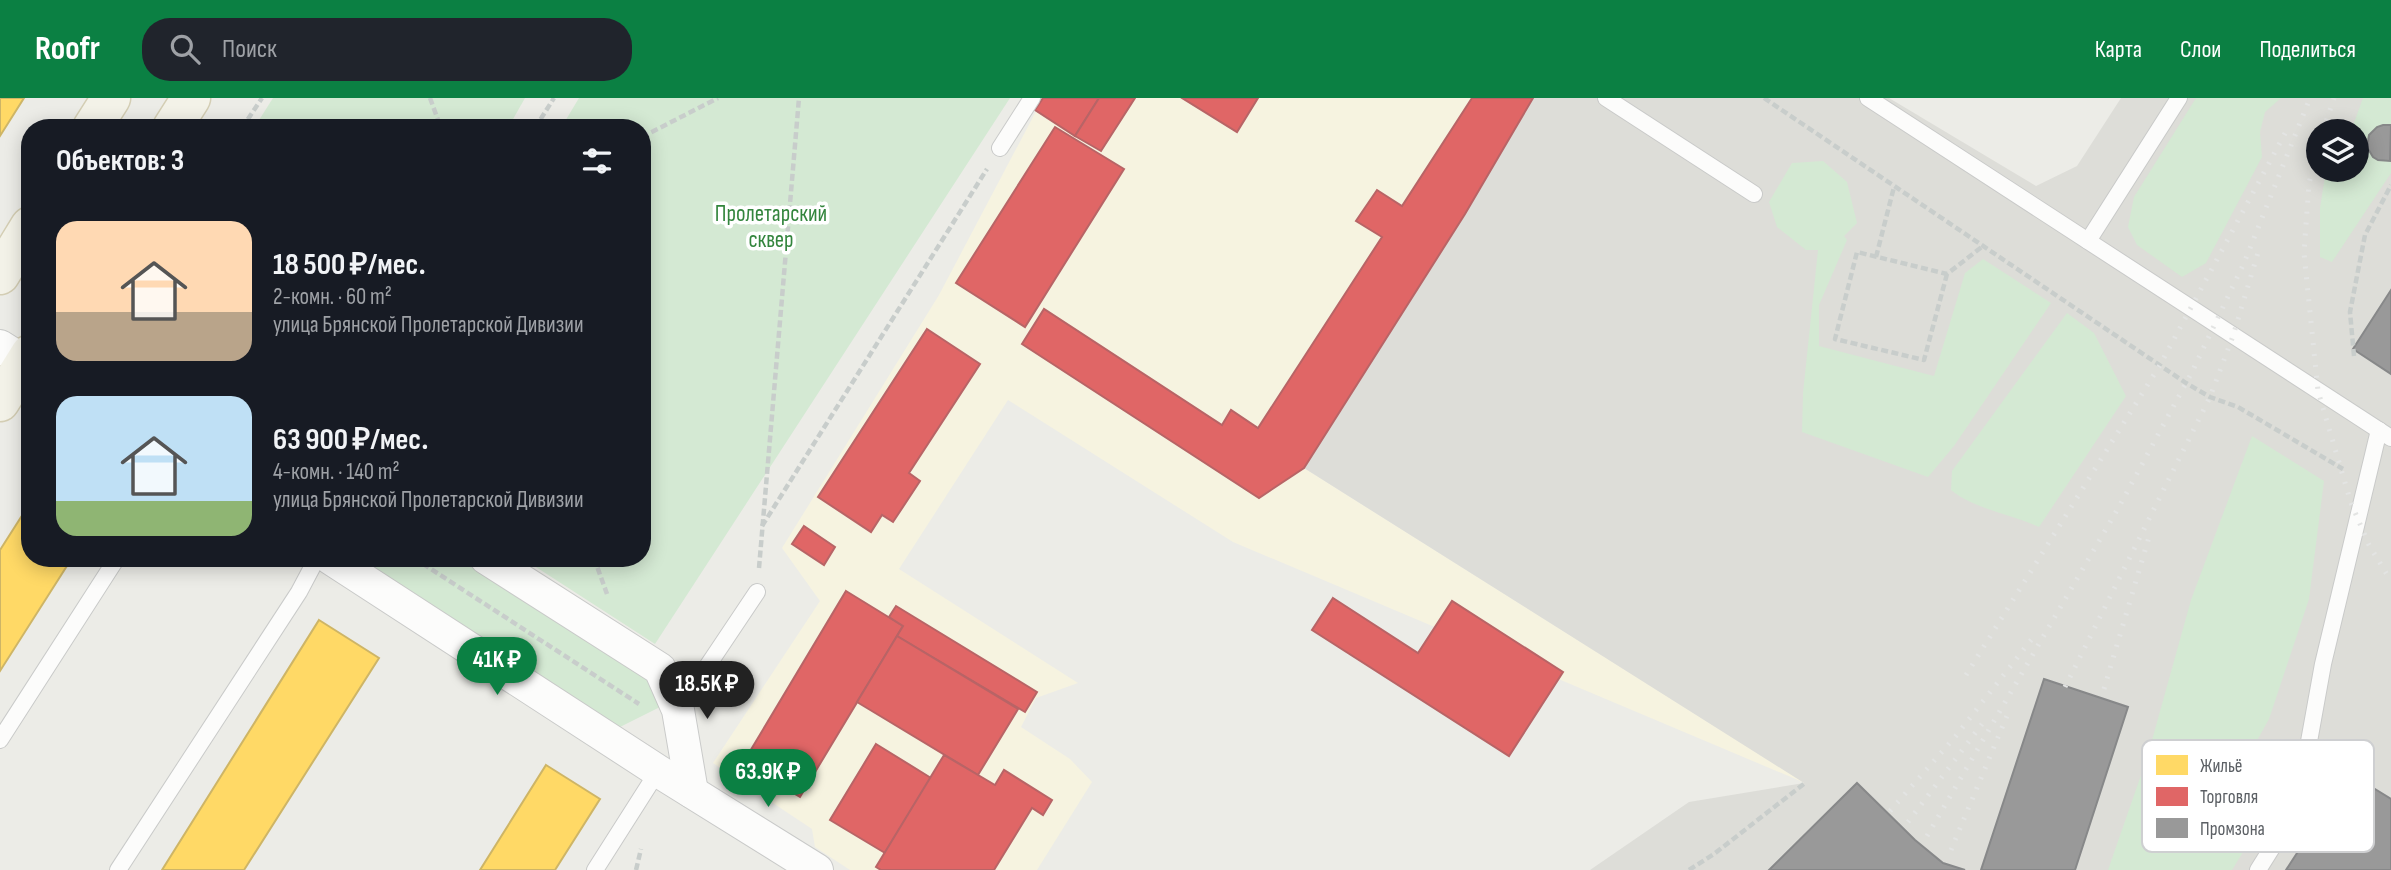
<!DOCTYPE html>
<html lang="ru">
<meta charset="utf-8">
<style>
:root{--surface:#171b24;--page:#20242c;--text:#f1f3f6;--muted:#9ea1a6;--accent:#0b8043}
body{margin:0;font-family:"Sofia Sans Condensed",sans-serif;background:var(--page);color:var(--text);height:100vh;display:flex;flex-direction:column;font-size:26px;white-space:nowrap}
*{box-sizing:border-box;margin:0}
p{font-size:23px;color:var(--muted)}
.icon{flex:none;width:38px;height:38px;fill:none;stroke:currentColor;stroke-width:2;stroke-linecap:round;stroke-linejoin:round}
.map{position:relative;flex:1;overflow:hidden}
.side{position:absolute;left:21px;top:21px;width:630px;height:448px;display:flex;flex-direction:column;background:var(--surface);border-radius:28px;box-shadow:0 4px 18px #0003}
.side>*{flex:none}
.tools{position:absolute;left:2306px;top:21px;display:grid;gap:14px}
.tools a{display:grid;place-items:center;width:63px;height:63px;border-radius:50%;background:var(--surface);box-shadow:0 4px 18px #0003;font-size:35px}
.price{position:absolute;translate:-50% -60px;padding:0 16px;border-radius:24px;background:var(--accent);color:#fff;font-size:23px;line-height:46px;filter:drop-shadow(0 2px 4px #0008)}
.price::after{content:'';position:absolute;left:50%;top:42px;width:21px;height:16px;margin-left:-10px;background:inherit;clip-path:polygon(0 0,100% 0,50% 100%)}
.price.on{background:#222;color:#fff}
ul{padding:0;list-style:none}
li{display:flex;align-items:center;gap:21px;height:175px;padding:0 35px}
li span{display:grid;place-items:center;flex:none;width:196px;height:140px;border-radius:21px;color:#555}
li>.icon{margin-inline-start:auto}
span .icon{width:84px;height:84px;fill:#fffc;stroke-width:1}
li b{font-size:30px}
h2{display:flex;justify-content:space-between;align-items:center;height:84px;padding:0 35px;font-size:30px}
header{display:flex;align-items:center;gap:42px;box-sizing:border-box;height:98px;padding:0 35px;background:var(--accent);color:#fff}
header strong{font-size:33px}
nav{display:flex;gap:38px;margin-inline-start:auto;font-size:24px}
.search{width:490px;height:63px;background:var(--page);display:flex;align-items:center;gap:18px;box-sizing:border-box;padding:0 24px;border-radius:28px;color:var(--muted);font-size:26px}
.map>svg:first-child{display:block}
.commercial{fill:#f6f3e0}
.industrial{fill:#ddddd8;fill-rule:evenodd}
.green{fill:#d4e9d3}
.homes{fill:#ffd966;stroke:#ceb566;stroke-width:2}
.shops{fill:#e06666;stroke:#b86466;stroke-width:2}
.industry{fill:#999;stroke:#878889;stroke-width:2}
.lines{fill:none;stroke-linecap:round;stroke-linejoin:round}
.lane-casing{stroke:#c9cac9;stroke-width:18}
.street-casing{stroke:#c9cac9;stroke-width:34}
.primary-casing{stroke:#d4ceb4;stroke-width:41}
.path{stroke:#c8cdcb;stroke-width:4.5;stroke-dasharray:7 3.5;stroke-linecap:butt}
.lane{stroke:#fcfcfb;stroke-width:16}
.street{stroke:#fcfcfb;stroke-width:32}
.primary{stroke:#f3f2e8;stroke-width:38}
.rail{stroke:#e3e4e3;stroke-width:5;stroke-dasharray:2 9;stroke-linecap:butt}
.labels{text-anchor:middle;dominant-baseline:central;stroke-width:7;stroke-linejoin:round;paint-order:stroke}
.park-label{font-size:23px;fill:#33853d;stroke:#fff}
.key{fill:#fff;stroke:#cecfd1;stroke-width:2}
.key-label{font-size:19px;fill:#5c6065}
</style>
<header>
<strong>Roofr</strong>
<div class="search"><svg class="icon" aria-label="search" viewBox="0 0 24 24"><circle cx="10" cy="10" r="6"/><path d="M15 15l6 6"/></svg>Поиск</div>
<nav><a>Карта</a><a>Слои</a><a>Поделиться</a></nav>
</header>
<div class="map">
<svg width="2391" height="772" viewBox="0 0 2391 772">
<rect width="100%" height="100%" fill="#ecece7"/>
<!-- commercial -->
<path class="commercial" d="M1043,0H1533L1304,370L1805,685L1233,444L1008,302L899,471L1078,585L1036,600L1021,629L1070,661L1092,684L1037,772H850L815,749L812,731L713,665L820,503L782,450L939,197Z"/>
<!-- industrial -->
<path class="industrial" d="M1526,0H1889L2036,88L2077,68L2121,0H2391V772H1590L1689,704L1804,685L1304,370ZM2319,33H2357V72H2319Z"/>
<!-- green -->
<g class="green">
<path d="M273,0H525L508,30H254Z"/>
<path d="M579,0H1010L655,546L522,460H642V30H561Z"/>
<path d="M2196,0H2281L2265,14L2260,34L2262,59L2206,165L2182,179L2137,147L2128,129L2134,99Z"/>
<path d="M2363,0H2391V75L2332,164L2320,159V110L2326,72H2357V33H2351Z"/>
<path d="M1823,63L1847,84L1857,125L1844,138L1847,142L1819,207V248L1934,278L1965,175L1983,161L2051,205L1954,348L1928,379L1802,334L1803,295L1818,152H1806L1777,129L1769,104L1792,65Z"/>
<path d="M2067,215L2094,235L2126,298L2039,429C2011,416 1974,411 1951,392L1952,373Z"/>
<path d="M2252,338L2324,383L2309,501L2269,621L2241,671L2277,699L2232,772H2108L2147,660L2191,502Z"/>
<path d="M350,460H467L651,579L664,607L614,632Z"/>
</g>
<!-- homes -->
<g class="homes">
<path d="M0,0H24L0,38Z"/>
<path d="M30,405V460H72L0,573V452Z"/>
<path d="M319,522L379,560L244,772H162Z"/>
<path d="M546,667L600,701L555,772H480Z"/>
</g>
<!-- shops -->
<g class="shops">
<path d="M1043,0H1099L1075,38L1035,12Z"/>
<path d="M1099,0H1135L1101,53L1075,38Z"/>
<path d="M1182,0H1258L1237,34Z"/>
<path d="M1472,0H1533L1465,116L1304,370L1259,400L1022,246L1044,211L1222,327L1231,312L1258,330L1382,139L1356,123L1377,92L1402,108Z"/>
<path d="M1055,29L1124,71L1025,229L956,185Z"/>
<path d="M927,231L980,266L909,375L920,383L893,424L882,417L871,434L818,399Z"/>
<path d="M804,428L835,449L824,467L792,446Z"/>
<path d="M846,493L903,528L800,699L743,665Z"/>
<path d="M1333,500L1418,555L1452,503L1563,574L1509,658L1312,532Z"/>
<path d="M896,508L1037,594L1025,614L897,538L903,528L889,519Z"/>
<path d="M897,538L1018,611L978,677L857,604Z"/>
<path d="M876,646L931,680L885,755L830,722Z"/>
<path d="M944,657L995,687L1004,672L1052,702L1043,717L1032,710L994,772H881L876,769Z"/>
</g>
<!-- industry -->
<g class="industry">
<path d="M2383,27H2391L2390,63L2378,62L2373,59L2367,49L2369,37L2377,29Z"/>
<path d="M2391,192V276L2353,251Z"/>
<path d="M2044,581L2128,609L2075,772H1981Z"/>
<path d="M2349,675L2391,701V772H2286Z"/>
<path d="M1857,685L1915,742L1943,765L1965,772H1769Z"/>
</g>
<g class="lines">
<defs>
<g id="lane">
<path d="M1606,0L1754,96"/>
<path d="M1868,0L2391,340"/>
<path d="M1000,50L1032,0"/>
<path d="M2088,143L2179,0"/>
<path d="M678,612L757,494"/>
<path d="M0,642L117,460"/>
<path d="M118,772L299,494L317,460"/>
<path d="M595,772L658,673"/>
<path d="M2258,772L2297,710L2323,566L2379,332"/>
</g>
<g id="street">
<path d="M0,248L30,267"/>
<path d="M330,460L658,673L817,772"/>
<path d="M486,460L660,571L678,612L692,694"/>
</g>
<g id="primary">
<path d="M92,30L111,0"/>
<path d="M172,30L191,0"/>
<path d="M0,177L30,128"/>
<path d="M0,304L30,256"/>
</g>
</defs>
<!-- lane casing -->
<use href="#lane" class="lane-casing"/>
<!-- street casing -->
<use href="#street" class="street-casing"/>
<!-- primary casing -->
<use href="#primary" class="primary-casing"/>
<!-- path -->
<g class="path">
<path d="M430,0L441,30"/>
<path d="M1764,0L2186,285L2210,299L2238,309L2343,371"/>
<path d="M242,30L262,0"/>
<path d="M535,30L554,0"/>
<path d="M642,39L718,0"/>
<path d="M1876,159L1894,89"/>
<path d="M1947,176L1924,262L1835,241L1857,154L1947,176L1983,148"/>
<path d="M2354,258L2350,214L2365,137L2391,87"/>
<path d="M762,428L987,71"/>
<path d="M414,460L639,606"/>
<path d="M594,460L607,496"/>
<path d="M759,470L799,0"/>
<path d="M636,772L641,751"/>
<path d="M1689,772L1714,756L1805,685"/>
</g>
<!-- lane -->
<use href="#lane" class="lane"/>
<!-- street -->
<use href="#street" class="street"/>
<!-- primary -->
<use href="#primary" class="primary"/>
<!-- rail -->
<g class="rail">
<path d="M2323,33L2334,0"/>
<path d="M2319,49L2309,85L2304,155L2318,293L2351,405L2369,447L2391,483"/>
<path d="M1966,577L2160,267L2289,28"/>
<path d="M2065,589L2210,299L2233,238L2260,148"/>
<path d="M2104,591L2149,439"/>
<path d="M1890,713L1955,639L2035,537"/>
<path d="M1908,724L1982,626"/>
<path d="M1927,738L2120,407L2192,274L2244,165L2310,0"/>
<path d="M1951,752L2009,613"/>
</g>
</g>
<g class="labels">
<!-- park labels -->
<g class="park-label">
<text x="771" y="116">Пролетарский<tspan x="771" dy="26">сквер</tspan></text>
</g>
</g>
<!-- legend -->
<rect x="2142" y="642" width="232" height="112" rx="10" class="key"/>
<rect x="2156" y="657" width="32" height="20" fill="#ffd966"/>
<rect x="2156" y="689" width="32" height="19" fill="#e06666"/>
<rect x="2156" y="720" width="32" height="20" fill="#999"/>
<g class="key-label">
<text x="2200" y="674">Жильё</text>
<text x="2200" y="705">Торговля</text>
<text x="2200" y="737">Промзона</text>
</g>
</svg>
<div class="tools">
<a><svg class="icon" aria-label="layers" viewBox="0 0 24 24"><path d="M12 4l9 5-9 5-9-5zM3 14l9 5 9-5"/></svg></a>
</div>
<b class="price" style="left:497px;top:599px">41K ₽</b>
<b class="price on" style="left:707px;top:623px">18.5K ₽</b>
<b class="price" style="left:768px;top:711px">63.9K ₽</b>
<section class="side">
<h2>Объектов: 3<svg class="icon" aria-label="filters" viewBox="0 0 24 24"><path d="M4 7h16M4 17h16"/><circle cx="9" cy="7" r="2"/><circle cx="15" cy="17" r="2"/></svg></h2>
<ul>
<li><span style="background:linear-gradient(#ffd9b3 65%,#b9a48a 0)"><svg class="icon" aria-label="home" viewBox="0 0 24 24"><path d="M3 11l9-7 9 7M6 9v11h12V9"/></svg></span><div><b>18 500 ₽/мес.</b><p>2-комн. · 60 m²</p><p>улица Брянской Пролетарской Дивизии</p></div></li>
<li><span style="background:linear-gradient(#bfe0f5 75%,#8fb573 0)"><svg class="icon" aria-label="home" viewBox="0 0 24 24"><path d="M3 11l9-7 9 7M6 9v11h12V9"/></svg></span><div><b>63 900 ₽/мес.</b><p>4-комн. · 140 m²</p><p>улица Брянской Пролетарской Дивизии</p></div></li>
</ul>
</section>
</div>
